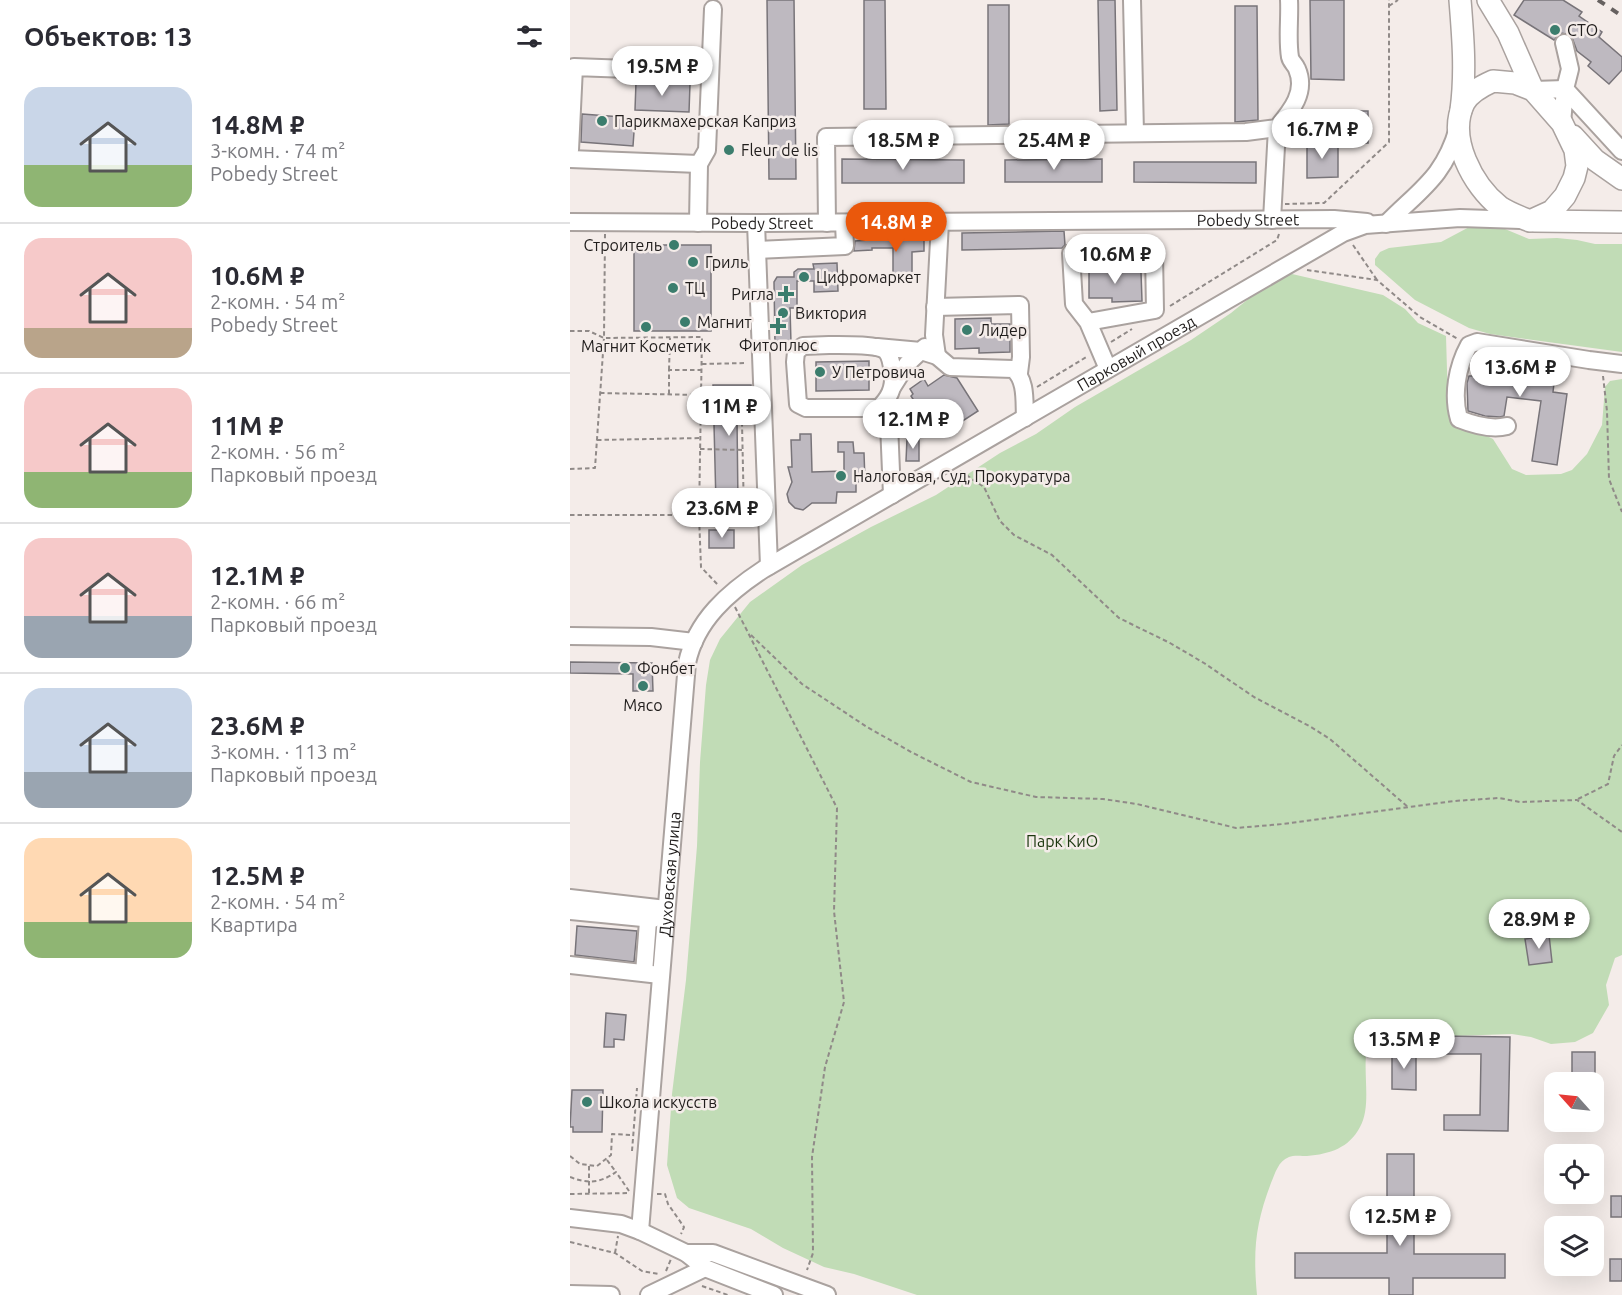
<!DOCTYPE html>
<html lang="ru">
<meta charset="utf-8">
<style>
:root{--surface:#fff;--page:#f7f7f7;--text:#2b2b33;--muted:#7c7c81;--line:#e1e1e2;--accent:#ea580c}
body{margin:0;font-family:Ubuntu,sans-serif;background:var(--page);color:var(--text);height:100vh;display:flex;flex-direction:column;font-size:22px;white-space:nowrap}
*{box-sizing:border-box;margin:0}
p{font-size:20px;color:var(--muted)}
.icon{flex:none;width:33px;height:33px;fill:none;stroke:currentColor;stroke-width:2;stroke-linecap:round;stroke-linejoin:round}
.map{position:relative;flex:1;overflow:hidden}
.sheet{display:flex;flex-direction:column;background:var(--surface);width:570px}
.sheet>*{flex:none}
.needle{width:39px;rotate:297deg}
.tools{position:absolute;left:974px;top:1072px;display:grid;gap:12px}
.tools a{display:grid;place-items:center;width:60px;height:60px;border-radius:12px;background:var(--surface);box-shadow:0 6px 24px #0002;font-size:30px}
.price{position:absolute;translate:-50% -51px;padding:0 14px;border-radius:21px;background:#fff;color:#222;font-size:20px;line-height:39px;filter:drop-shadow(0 2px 3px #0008)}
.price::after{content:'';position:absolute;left:50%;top:36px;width:18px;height:14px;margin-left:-9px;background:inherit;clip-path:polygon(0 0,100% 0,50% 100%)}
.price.on{background:var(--accent);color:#fff}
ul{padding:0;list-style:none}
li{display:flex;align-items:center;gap:18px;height:150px;padding:0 24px}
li+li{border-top:2px solid var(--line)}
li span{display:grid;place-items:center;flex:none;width:168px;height:120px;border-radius:18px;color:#555}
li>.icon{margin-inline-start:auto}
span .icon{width:72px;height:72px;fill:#fffc;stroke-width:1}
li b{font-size:26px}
h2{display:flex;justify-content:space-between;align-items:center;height:72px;padding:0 24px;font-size:26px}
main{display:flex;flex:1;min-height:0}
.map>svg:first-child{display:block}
.green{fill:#c1dcb6}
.building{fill:#beb9c0;stroke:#787479;stroke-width:1.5}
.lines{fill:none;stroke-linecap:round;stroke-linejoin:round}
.minor-casing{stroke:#aaa29f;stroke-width:20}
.major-casing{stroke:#aaa29f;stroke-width:24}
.path{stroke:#908a88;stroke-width:2;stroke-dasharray:4.5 3;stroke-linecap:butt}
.minor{stroke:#fff;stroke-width:16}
.major{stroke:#fff;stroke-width:21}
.rail{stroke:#666160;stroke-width:4;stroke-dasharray:8 8;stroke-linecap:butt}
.poi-dot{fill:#3b7d6d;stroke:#f4ece9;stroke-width:2}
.labels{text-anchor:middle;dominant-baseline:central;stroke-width:5;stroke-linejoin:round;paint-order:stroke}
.poi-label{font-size:16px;fill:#201d1c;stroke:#f4ece9;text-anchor:start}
.street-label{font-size:16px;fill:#201d1c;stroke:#f4ece9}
.park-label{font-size:16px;fill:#1c370f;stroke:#f4ece9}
</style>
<main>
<section class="sheet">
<h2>Объектов: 13<svg class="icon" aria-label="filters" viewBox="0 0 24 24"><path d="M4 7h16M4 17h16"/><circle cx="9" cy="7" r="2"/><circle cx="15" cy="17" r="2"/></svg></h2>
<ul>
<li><span style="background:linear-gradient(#c9d6e8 65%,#8fb573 0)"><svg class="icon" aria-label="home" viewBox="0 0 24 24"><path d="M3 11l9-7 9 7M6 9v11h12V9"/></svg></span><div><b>14.8M ₽</b><p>3-комн. · 74 m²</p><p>Pobedy Street</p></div></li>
<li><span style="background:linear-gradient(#f6c9c9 75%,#b9a48a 0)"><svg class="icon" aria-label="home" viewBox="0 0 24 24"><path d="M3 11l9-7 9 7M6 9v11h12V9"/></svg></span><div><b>10.6M ₽</b><p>2-комн. · 54 m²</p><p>Pobedy Street</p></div></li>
<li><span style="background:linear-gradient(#f6c9c9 70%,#8fb573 0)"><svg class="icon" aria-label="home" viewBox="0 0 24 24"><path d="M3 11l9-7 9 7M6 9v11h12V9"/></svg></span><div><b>11M ₽</b><p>2-комн. · 56 m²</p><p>Парковый проезд</p></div></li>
<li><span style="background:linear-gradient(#f6c9c9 65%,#9aa5b1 0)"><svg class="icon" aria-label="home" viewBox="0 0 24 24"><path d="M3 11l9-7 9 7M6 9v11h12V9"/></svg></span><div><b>12.1M ₽</b><p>2-комн. · 66 m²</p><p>Парковый проезд</p></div></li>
<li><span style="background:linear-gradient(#c9d6e8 70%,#9aa5b1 0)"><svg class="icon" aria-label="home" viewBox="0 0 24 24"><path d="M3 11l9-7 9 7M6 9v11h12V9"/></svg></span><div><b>23.6M ₽</b><p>3-комн. · 113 m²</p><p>Парковый проезд</p></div></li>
<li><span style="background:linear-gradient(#ffd9b3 70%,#8fb573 0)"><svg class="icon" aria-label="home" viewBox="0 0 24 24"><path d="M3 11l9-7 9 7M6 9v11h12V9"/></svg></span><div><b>12.5M ₽</b><p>2-комн. · 54 m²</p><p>Квартира</p></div></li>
</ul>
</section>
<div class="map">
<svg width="1052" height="1295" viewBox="0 0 1052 1295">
<rect width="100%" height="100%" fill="#f4ece9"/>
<!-- green -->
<g class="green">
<path d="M923,224L959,239L987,238L1007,240L1025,244H1052V352L920,334L899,328L845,300L805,265V259L810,252L819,248L871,242L903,225Z"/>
<path d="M722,274L813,295L835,309L848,323L876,336L878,404L885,420L894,430L915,435L923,439L942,469L956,475L991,474L1002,470L1017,454L1032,425L1035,387L1040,381L1052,379V955L1045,958L1036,985L1039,1005L1023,1033L1005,1042L981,1044L961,1037L942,1034L883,1036L804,1029C786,1056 805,1100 790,1127C779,1148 760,1154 737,1156C732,1156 723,1155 719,1157C708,1161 705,1174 701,1183C685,1225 683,1251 687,1295H347L284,1274L254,1267L213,1248L181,1229L119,1208L107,1198L97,1165L102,1094L116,980L127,846L130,762L136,685L140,660L150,639L180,602L232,565L301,527L366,495L430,453L466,434L505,407L621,340L661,313L704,278Z"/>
</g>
<!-- building -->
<g class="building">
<path d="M197,0H224L226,179H199Z"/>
<path d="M294,0H315L316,109H294Z"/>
<path d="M528,0H545L547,110L530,111Z"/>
<path d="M740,0H774V80L741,79Z"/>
<path d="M954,0H993L1012,12L1009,16L1032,32L1029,37L1052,57V70L1039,84L1018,66L1021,62L1007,51L1001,35L991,33L984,40L944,15Z"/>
<path d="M418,5H439V124L418,125Z"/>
<path d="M665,6H687L688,120L665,122Z"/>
<path d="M66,82L120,84L119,112L65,110Z"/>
<rect x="768" y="111" width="30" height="32"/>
<path d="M12,114L65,118L63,146L11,142Z"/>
<path d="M768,143V177L737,178V144Z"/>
<path d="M272,159L394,160V183H272Z"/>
<path d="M532,159V182H435V160Z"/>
<path d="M564,162H686V183L564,182Z"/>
<path d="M494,231L495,245L492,248L392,250V233Z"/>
<path d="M314,237L354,238V251L342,252V279H323V248H302V250L284,251L285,241L314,239Z"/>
<rect x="64" y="245" width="77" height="86"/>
<path d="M267,263L268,291L244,292V281H227V308H220L221,343L219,345H205L204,282L207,277H224V272L228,269H244L243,264Z"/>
<path d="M554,268L555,272H571L572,301L542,302V298H519V269Z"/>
<path d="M421,318V324H440V352L409,353V348L385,349V319Z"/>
<path d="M908,356L986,366L983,392L997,394L987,465L962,461L971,401L937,397L934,416L930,417L915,416L898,411L897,383L899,376H905Z"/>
<path d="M299,361V390L246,391V362Z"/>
<path d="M374,375L387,378L408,411L368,437L341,396L343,394L340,389L354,379L358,386Z"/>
<path d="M143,385H181L182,419H167L168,504H146Z"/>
<path d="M230,434H241L242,472L274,471V452H268V442H283L284,453H294L295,481L286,482V492H267L266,503H242L233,510L225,508L219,502L217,494L222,482L218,467H222L221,440H230Z"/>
<path d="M337,439L349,440V461H336Z"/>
<rect x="139" y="530" width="25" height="18"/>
<path d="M0,662L82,663L83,691H63V674L0,673Z"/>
<path d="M7,926L67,931L64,962L5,955Z"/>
<path d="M979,935L982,962L959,965L955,939Z"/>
<path d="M36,1013L56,1015L54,1040L44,1039V1047H34Z"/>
<path d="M871,1036L940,1037L938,1131L874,1130V1115H910L911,1054H871Z"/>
<path d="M822,1051L846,1052V1090L822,1089Z"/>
<rect x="1002" y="1052" width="23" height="31"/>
<path d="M2,1090H33L32,1132H3V1127H0Z"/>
<path d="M817,1154H844V1254H935V1278H843V1295H819V1278H725V1253H817Z"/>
<rect x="1041" y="1196" width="11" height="21"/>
<rect x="1040" y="1259" width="12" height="22"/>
</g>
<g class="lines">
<defs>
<g id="minor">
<path d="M562,0L565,133"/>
<path d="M994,43L1000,69L995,89L1052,151"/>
<path d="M963,90L995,89L992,123"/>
<path d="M0,150L4,67L140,72"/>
<path d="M0,159L129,164"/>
<path d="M702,220L707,128"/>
<path id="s1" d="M0,222L186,223L764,219L797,222"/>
<path d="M128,223L129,164L137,150L143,9"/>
<path d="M186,223L199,566"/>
<path d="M257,223L256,137L676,132L707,128C721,111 737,92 727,69C725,64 721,62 720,57C717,39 720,18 719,0"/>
<path d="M816,224C849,190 874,178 888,128"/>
<path d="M187,250L275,246L274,223"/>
<path d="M365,307L450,305L451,357L449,373"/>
<path d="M518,322L504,304L501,253H584L585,310L518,322L538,369"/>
<path d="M259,345C270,345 308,344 316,351C321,356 322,367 323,374C324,389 319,398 309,408H236L228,404L225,362L226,352L233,346Z"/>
<path d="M307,347L351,351L367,356L380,367L443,369C457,380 454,402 455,418"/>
<path d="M367,356L364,335L370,222"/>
<path d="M323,386L337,364L355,347"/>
<path d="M318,400L322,495"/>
<path d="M937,426C922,430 904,425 889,419C882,395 887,367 899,345L907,342L1019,360L1052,364"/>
<path d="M0,636L81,637L124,642"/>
<path d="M0,898L96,909"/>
<path d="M0,911L83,919"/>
<path d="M0,965L90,975"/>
<path d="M74,973L79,908"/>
<path d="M0,1218L51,1224L70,1231L116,1253L135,1268L204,1295"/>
<path id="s2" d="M70,1231L117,663C126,620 159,592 194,569L773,233L795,225L890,218L951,220"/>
<path d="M116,1253H143L257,1295"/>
<path d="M0,1294L41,1295"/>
<path d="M79,1295L135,1268"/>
</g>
<g id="major">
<path d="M890,0C893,37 896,73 891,110"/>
<path d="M918,0L938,33L963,90"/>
<path d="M923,81L945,83L963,90L992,123L1005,150L1007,166L1004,178L995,196L982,211L960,221C950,217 939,213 930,207C903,186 877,138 894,103C900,92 912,86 923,81Z"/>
<path d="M1003,136L1025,160L1052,179"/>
<path d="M964,221L1052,222"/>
</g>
</defs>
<!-- minor casing -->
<use href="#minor" class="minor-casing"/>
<!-- major casing -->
<use href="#major" class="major-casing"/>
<!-- path -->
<g class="path">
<path d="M819,6L828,0"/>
<path d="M715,204L754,203L819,142V0"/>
<path d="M783,245L807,280"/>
<path d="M737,270L807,280L850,317L888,339"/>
<path d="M600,306L707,240L709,234"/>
<path d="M0,331H19L34,338L132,337L129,516L131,567L149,586"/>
<path d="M541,342L562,329"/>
<path d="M132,364L177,363"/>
<path d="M99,370L100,338"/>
<path d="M1033,376L1037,411L1039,479L1052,512"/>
<path d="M467,387L518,356"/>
<path d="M30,393L131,395"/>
<path d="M99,394V370H132"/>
<path d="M27,440L131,438"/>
<path d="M130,449L173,450"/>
<path d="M0,469L25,468L34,338L35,234"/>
<path d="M390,471L414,487L430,521L444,535L482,555L549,618L600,643L634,663L684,697L741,727L760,739L839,808"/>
<path d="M0,515H174L172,423H180"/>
<path d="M165,607L267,808L264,911L274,1002L255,1067L242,1157L243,1253L237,1270"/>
<path d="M181,635L232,684L297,727L343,753L401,782L466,797L533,799L567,804L666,828L713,824L884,801L929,798L950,802L1007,800L1052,832"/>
<path d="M1008,799L1038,784L1044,756L1052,745"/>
<path d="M62,1151L67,1088"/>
<path d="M0,1156L10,1164L27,1166L41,1155L42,1134L60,1135"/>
<path d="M37,1160L46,1172"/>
<path d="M19,1166V1193"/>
<path d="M0,1177C17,1184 31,1183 46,1172L59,1191"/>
<path d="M0,1194L60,1193"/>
<path d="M87,1194H95L98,1204L114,1227L111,1234"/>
<path d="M0,1242L45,1253L72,1271L89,1274"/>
<path d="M45,1253L48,1236"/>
<path d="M96,1271L101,1259"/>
<path d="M132,1286L158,1295"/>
</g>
<!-- minor -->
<use href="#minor" class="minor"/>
<!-- major -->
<use href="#major" class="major"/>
<!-- rail -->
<path class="rail" d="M1028,0L1052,16"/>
</g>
<!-- markers -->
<g class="poi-dot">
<circle cx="985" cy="30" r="6"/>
<circle cx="32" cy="121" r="6"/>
<circle cx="159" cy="150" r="6"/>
<circle cx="104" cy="245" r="6"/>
<circle cx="123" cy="262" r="6"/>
<circle cx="234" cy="277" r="6"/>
<circle cx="103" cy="288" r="6"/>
<path d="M213 285h6v6h6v6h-6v6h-6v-6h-6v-6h6z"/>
<circle cx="213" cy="313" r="6"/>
<circle cx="115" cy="322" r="6"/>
<path d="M205 317h6v6h6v6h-6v6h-6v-6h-6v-6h6z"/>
<circle cx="76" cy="327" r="6"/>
<circle cx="397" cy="330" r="6"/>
<circle cx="250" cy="372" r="6"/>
<circle cx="271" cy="476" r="6"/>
<circle cx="55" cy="668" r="6"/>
<circle cx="73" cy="686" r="6"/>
<circle cx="17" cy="1102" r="6"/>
</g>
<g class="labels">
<!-- poi labels -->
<g class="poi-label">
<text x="997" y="30">СТО</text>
<text x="44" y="121">Парикмахерская Каприз</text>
<text x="171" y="150">Fleur de lis</text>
<text x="92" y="245" text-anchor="end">Строитель</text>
<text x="135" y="262">Гриль</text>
<text x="246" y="277">Цифромаркет</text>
<text x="115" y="288">ТЦ</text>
<text x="204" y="294" text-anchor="end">Ригла</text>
<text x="225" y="313">Виктория</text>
<text x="127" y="322">Магнит</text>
<text x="409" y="330">Лидер</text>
<text x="208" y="345" text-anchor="middle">Фитоплюс</text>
<text x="76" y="346" text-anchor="middle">Магнит Косметик</text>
<text x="262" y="372">У Петровича</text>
<text x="283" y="476">Налоговая, Суд, Прокуратура</text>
<text x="67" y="668">Фонбет</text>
<text x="73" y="705" text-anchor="middle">Мясо</text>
<text x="29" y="1102">Школа искусств</text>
</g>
<!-- street labels -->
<g class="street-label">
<text stroke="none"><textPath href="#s1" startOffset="678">Pobedy Street</textPath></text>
<text stroke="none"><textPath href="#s1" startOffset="192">Pobedy Street</textPath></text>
<text stroke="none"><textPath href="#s2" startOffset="1125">Парковый проезд</textPath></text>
<text stroke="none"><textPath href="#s2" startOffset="358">Духовская улица</textPath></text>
</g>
<!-- park labels -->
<g class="park-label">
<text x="492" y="841">Парк КиО</text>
</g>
</g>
</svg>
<div class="tools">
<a><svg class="needle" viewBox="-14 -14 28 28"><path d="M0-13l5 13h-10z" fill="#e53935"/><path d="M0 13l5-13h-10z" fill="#7c7c81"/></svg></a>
<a><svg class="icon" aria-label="locate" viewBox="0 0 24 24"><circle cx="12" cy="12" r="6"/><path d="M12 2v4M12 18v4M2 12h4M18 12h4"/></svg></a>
<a><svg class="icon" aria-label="layers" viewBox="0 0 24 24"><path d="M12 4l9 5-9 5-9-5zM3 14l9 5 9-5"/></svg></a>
</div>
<b class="price" style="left:92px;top:97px">19.5M ₽</b>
<b class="price" style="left:752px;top:160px">16.7M ₽</b>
<b class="price" style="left:333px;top:171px">18.5M ₽</b>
<b class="price" style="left:484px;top:171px">25.4M ₽</b>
<b class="price on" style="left:326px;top:253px">14.8M ₽</b>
<b class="price" style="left:545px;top:285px">10.6M ₽</b>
<b class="price" style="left:950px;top:398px">13.6M ₽</b>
<b class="price" style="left:159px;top:437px">11M ₽</b>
<b class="price" style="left:343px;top:450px">12.1M ₽</b>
<b class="price" style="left:152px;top:539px">23.6M ₽</b>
<b class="price" style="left:969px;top:950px">28.9M ₽</b>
<b class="price" style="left:834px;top:1070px">13.5M ₽</b>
<b class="price" style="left:830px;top:1247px">12.5M ₽</b>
</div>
</main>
